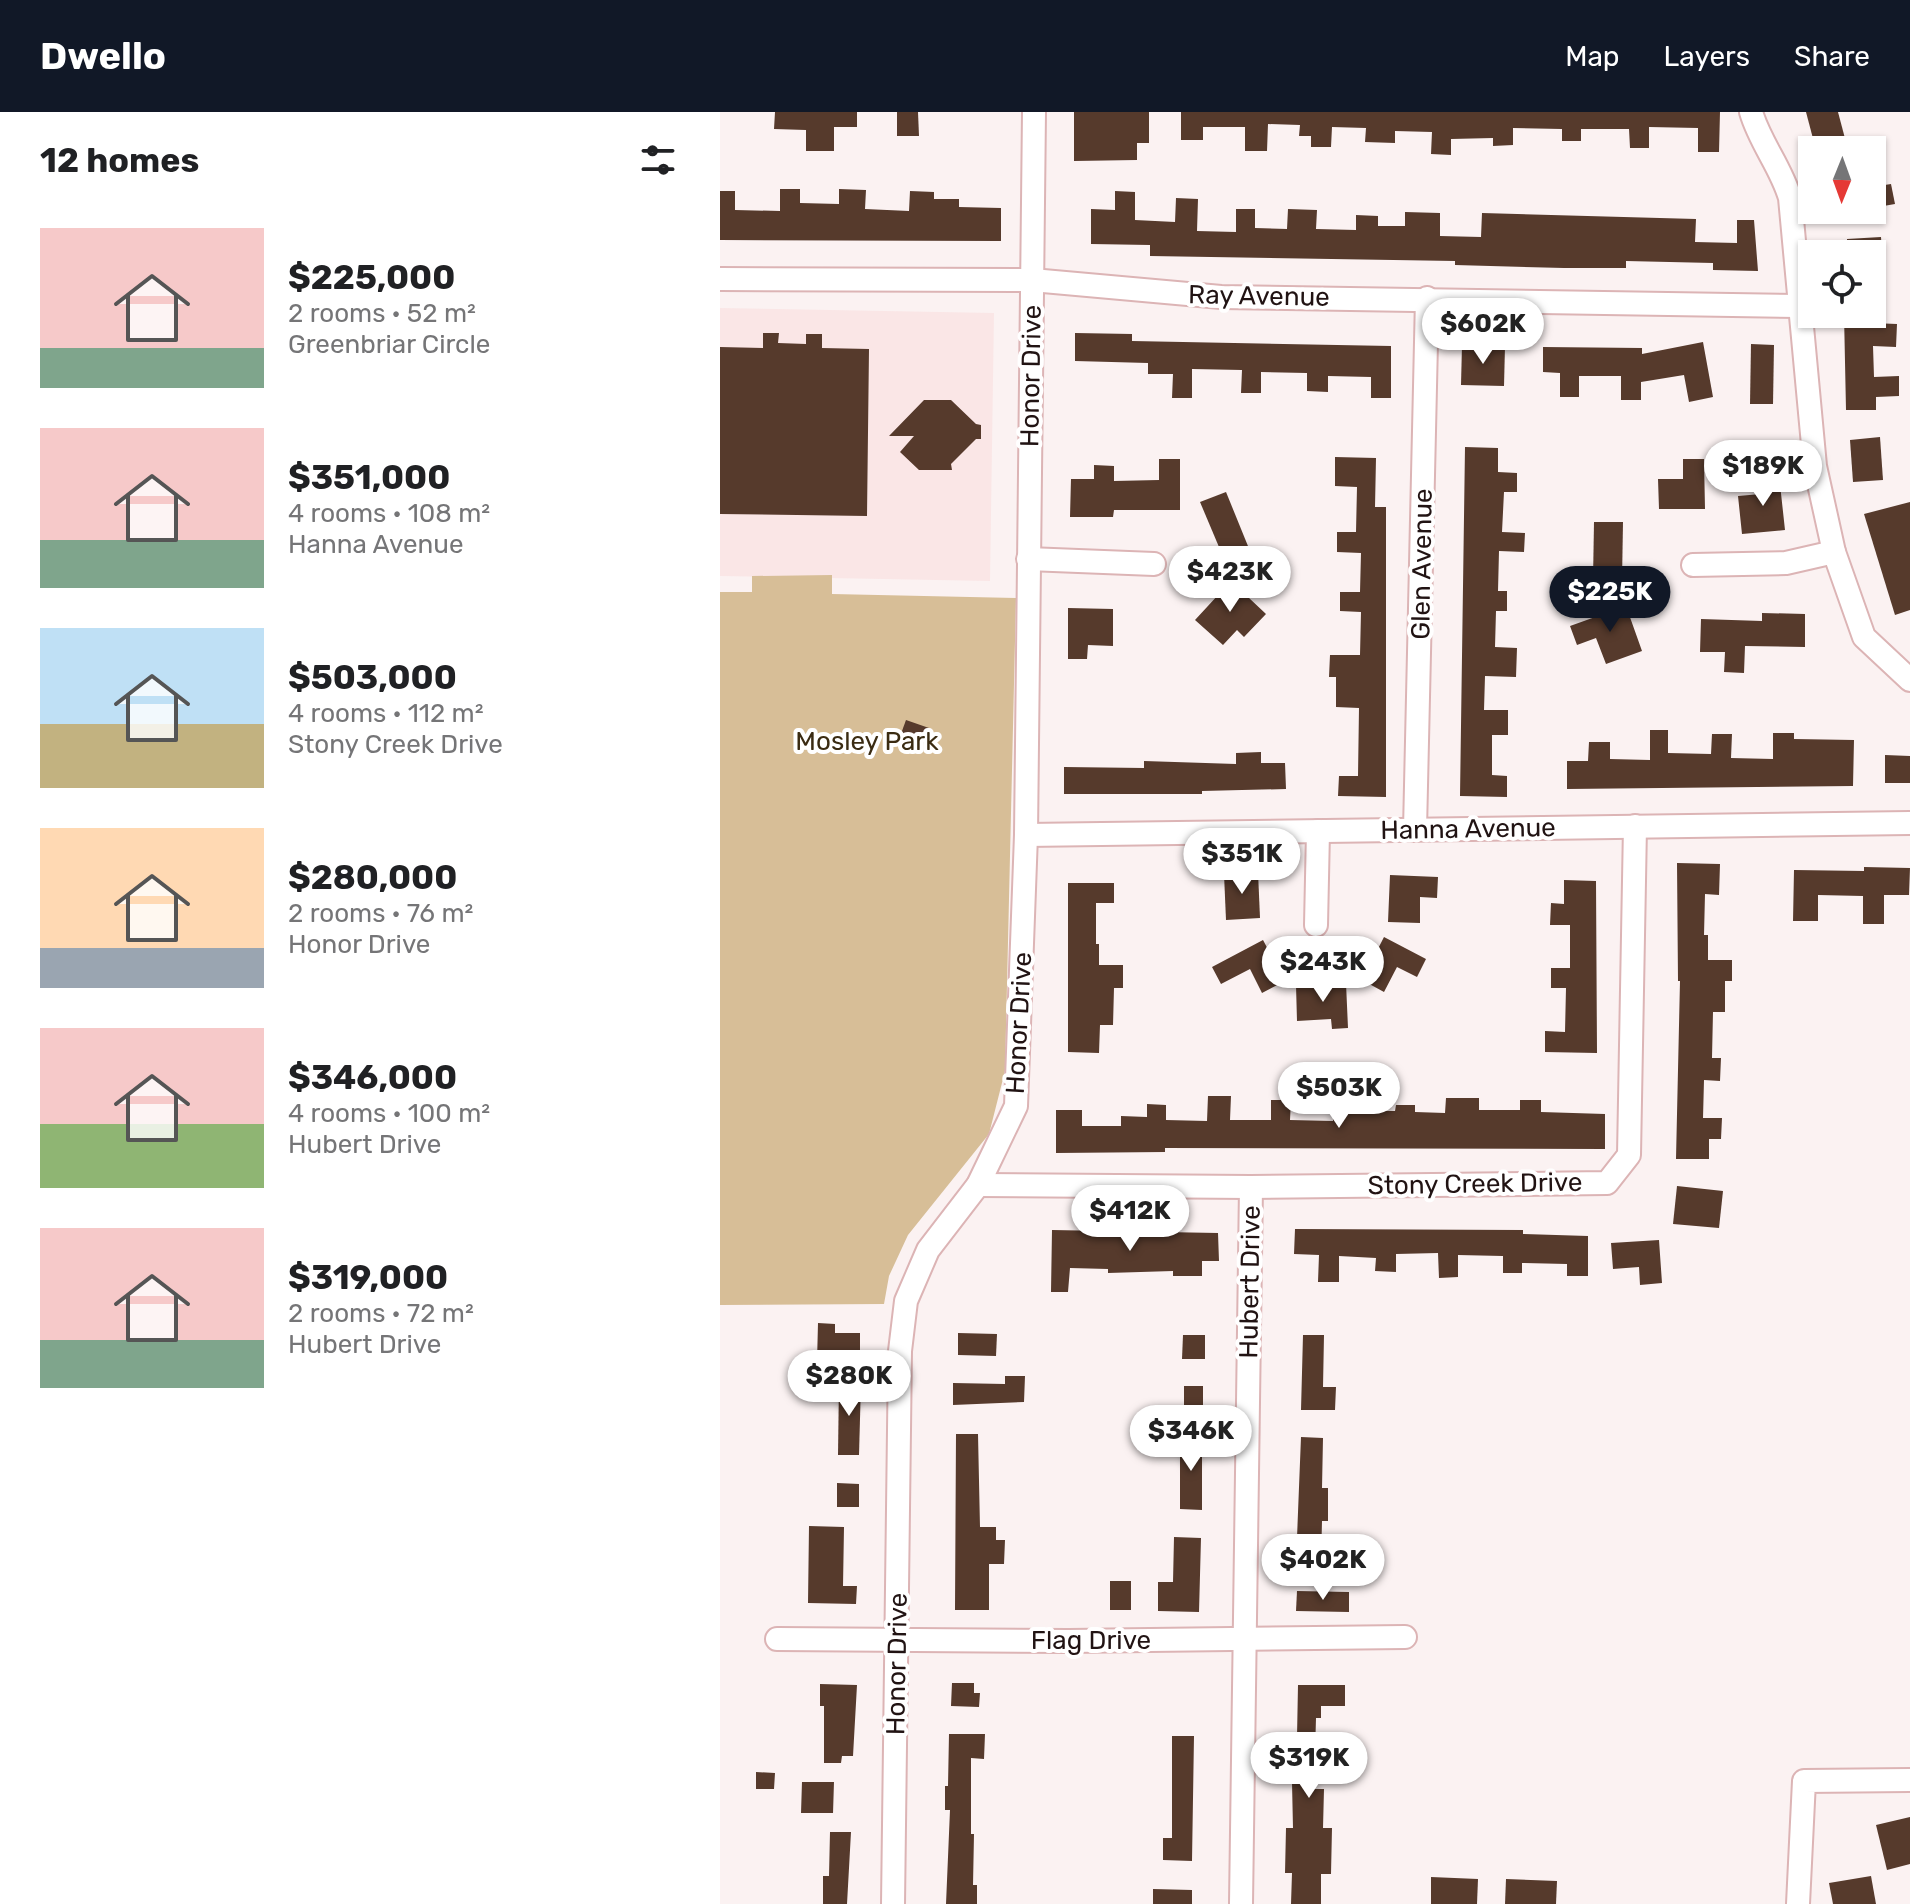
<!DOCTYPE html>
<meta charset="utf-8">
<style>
:root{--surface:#fff;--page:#f2f2f2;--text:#202124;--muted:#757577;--accent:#111827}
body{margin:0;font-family:Rubik,sans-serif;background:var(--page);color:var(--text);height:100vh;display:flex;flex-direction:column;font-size:30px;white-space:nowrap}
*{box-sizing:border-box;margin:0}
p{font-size:26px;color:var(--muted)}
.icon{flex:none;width:44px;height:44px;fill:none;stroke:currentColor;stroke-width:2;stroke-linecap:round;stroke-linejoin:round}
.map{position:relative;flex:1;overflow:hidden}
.side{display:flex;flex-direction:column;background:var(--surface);width:720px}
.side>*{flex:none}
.needle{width:52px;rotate:181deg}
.buttons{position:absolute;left:1078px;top:24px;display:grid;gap:16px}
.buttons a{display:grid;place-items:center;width:88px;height:88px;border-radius:0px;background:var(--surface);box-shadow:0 2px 6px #0004;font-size:40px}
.price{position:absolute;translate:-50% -68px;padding:0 18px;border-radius:28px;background:#fff;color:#222;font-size:26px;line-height:52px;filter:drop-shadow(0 2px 4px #0008)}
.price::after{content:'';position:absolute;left:50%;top:48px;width:24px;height:18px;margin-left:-12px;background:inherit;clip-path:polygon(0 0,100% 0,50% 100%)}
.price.selected{background:var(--accent);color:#fff}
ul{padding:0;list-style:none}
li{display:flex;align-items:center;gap:24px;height:200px;padding:0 40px}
li span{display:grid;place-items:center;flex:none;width:224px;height:160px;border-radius:0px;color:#555}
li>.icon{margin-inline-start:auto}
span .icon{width:96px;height:96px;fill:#fffc;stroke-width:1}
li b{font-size:34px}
h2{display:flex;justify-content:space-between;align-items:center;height:96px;padding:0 40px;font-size:34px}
header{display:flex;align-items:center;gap:48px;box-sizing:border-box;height:112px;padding:0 40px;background:var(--accent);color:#fff}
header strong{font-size:38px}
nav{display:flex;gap:44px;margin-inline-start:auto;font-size:28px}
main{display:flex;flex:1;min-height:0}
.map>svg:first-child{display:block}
.built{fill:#fae6e6}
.green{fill:#d7be97}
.building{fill:#563a2c}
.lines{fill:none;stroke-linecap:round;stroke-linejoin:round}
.minor-casing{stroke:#dcb4b5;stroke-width:26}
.minor{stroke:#fff;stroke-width:22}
.labels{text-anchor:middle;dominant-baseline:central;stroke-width:8;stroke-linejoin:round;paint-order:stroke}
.street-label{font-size:26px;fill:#211313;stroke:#fff}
.park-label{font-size:26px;fill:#3a2b12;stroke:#fff}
</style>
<header>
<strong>Dwello</strong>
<nav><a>Map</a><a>Layers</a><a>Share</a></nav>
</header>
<main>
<section class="side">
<h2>12 homes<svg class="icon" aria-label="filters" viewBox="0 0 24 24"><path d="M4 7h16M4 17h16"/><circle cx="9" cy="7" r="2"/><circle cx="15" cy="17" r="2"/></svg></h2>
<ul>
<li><span style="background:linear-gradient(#f6c9c9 75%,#7fa58c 0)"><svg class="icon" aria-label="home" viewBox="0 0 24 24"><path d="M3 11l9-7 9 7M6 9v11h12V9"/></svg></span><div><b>$225,000</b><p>2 rooms · 52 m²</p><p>Greenbriar Circle</p></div></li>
<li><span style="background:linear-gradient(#f6c9c9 70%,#7fa58c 0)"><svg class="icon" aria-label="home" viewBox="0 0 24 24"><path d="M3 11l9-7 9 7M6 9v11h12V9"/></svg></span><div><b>$351,000</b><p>4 rooms · 108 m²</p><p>Hanna Avenue</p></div></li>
<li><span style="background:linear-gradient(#bfe0f5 60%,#c2b280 0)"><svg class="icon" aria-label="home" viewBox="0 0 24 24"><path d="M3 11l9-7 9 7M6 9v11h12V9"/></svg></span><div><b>$503,000</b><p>4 rooms · 112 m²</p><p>Stony Creek Drive</p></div></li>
<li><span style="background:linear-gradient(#ffd9b3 75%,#9aa5b1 0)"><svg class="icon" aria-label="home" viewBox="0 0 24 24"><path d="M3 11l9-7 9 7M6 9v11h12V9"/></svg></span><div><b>$280,000</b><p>2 rooms · 76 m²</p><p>Honor Drive</p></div></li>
<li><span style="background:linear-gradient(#f6c9c9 60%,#8fb573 0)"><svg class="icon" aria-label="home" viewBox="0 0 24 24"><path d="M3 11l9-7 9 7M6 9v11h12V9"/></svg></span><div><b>$346,000</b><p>4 rooms · 100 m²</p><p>Hubert Drive</p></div></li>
<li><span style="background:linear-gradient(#f6c9c9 70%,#7fa58c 0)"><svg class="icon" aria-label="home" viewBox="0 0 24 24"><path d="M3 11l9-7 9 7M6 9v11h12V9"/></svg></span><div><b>$319,000</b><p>2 rooms · 72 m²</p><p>Hubert Drive</p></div></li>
</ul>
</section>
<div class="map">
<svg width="1190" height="1792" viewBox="0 0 1190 1792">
<rect width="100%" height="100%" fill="#fbf2f2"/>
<!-- built -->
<path class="built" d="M0,196L274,201L270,469L0,464Z"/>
<!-- green -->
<path class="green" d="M112,463V482L296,486L285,959L269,1022L188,1123L169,1164L164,1192L0,1193V480H32V464Z"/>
<!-- building -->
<g class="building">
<path d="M55,0H137V15H114V39H86V18L54,17Z"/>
<path d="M177,0H198L199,24H177Z"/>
<path d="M354,0H429V31H417V48L354,49Z"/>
<path d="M461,0H1000L999,40H978V16L929,15V36H910L909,17H861V29H842V17L793,16V33L773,34V26L731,27V43L711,42L712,20L675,19V31L645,30L646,16L612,15L611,35H591V24H579L580,13L548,12L547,39H525V15H483V28H461Z"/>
<path d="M1086,0H1118L1127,34L1096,38Z"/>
<path d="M1171,72L1175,92L1152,96V75Z"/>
<path d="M60,77H80V91L119,92V77L146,78L145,97L189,99L190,79L214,80V87H239V95L281,96V129L0,128V79H15V98L60,99Z"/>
<path d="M395,79L415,80V108L455,110L456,86L478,87L477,119L516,120V97H535V116L567,117L568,97L597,98L596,117L636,118V103L658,104V114H685V100L720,101V124L761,125L762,101L976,107L975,130L1017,131V108H1034L1038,159L993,158V151L906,149V156H844L735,153V149L430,144V133L371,132V97L395,98Z"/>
<path d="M1161,125L1162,142H1127V127Z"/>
<path d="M1124,202H1152V211L1177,212L1176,235L1153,234L1154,265L1179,264V284L1156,285V298H1126Z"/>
<path d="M43,221H59L58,231L86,232V222H102V236L149,237L147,404L0,402V235L43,236Z"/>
<path d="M355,221L412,222V229L671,234V286H651V265L608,264V280L587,279V261L541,260V281H521L522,258L472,257V286H452L453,262H428V251L355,249Z"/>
<path d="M983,230L993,285L969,290L964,263L921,270V288H901V264H859V285H840V261L823,260V235L922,236V242Z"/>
<path d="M1031,232L1054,233L1053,292H1030Z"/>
<path d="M742,233L785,234L784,274L741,273Z"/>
<path d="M204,288H231L256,312L261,313V327H256L231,352L232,358H199L180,340L194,324H169Z"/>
<path d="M1160,325L1163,368L1133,370L1130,328Z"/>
<path d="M745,335L778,336V360L797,361V380H784L782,420L805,421L804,440L779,439L778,479H787V499H776L775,535L797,536L796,565L765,564L764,598H788V623H772V663L787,664V685L740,684Z"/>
<path d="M615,345L656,346L655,395H666V685L618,684L619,664H638L639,596L616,595V565H609L610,543H640L641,500L620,499V480H640L641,441L617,440V420H636L637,375L615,374Z"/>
<path d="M439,347H460V398H394L393,405H350L351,367H374V353L394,354V369L439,368Z"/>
<path d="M963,347H984L985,397H939L938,367H963Z"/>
<path d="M1059,363L1065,418L1022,422L1018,384L1041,382L1039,365Z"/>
<path d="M506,380L532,444L507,454L480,390Z"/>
<path d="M1190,390V498L1175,503L1144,402Z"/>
<path d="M874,410H903L902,469L873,468Z"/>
<path d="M511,469L546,502L524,525L517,518L503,533L475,508Z"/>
<path d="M906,494L922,539L886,552L876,526L857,533L850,514Z"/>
<path d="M348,496L393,497V534L368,533L367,547H348Z"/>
<path d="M1042,501L1085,502V535L1025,534L1024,561L1004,560L1005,540H980L981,507L1042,509Z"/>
<path d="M186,608L209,616L201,638L178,630Z"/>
<path d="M930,618H948V641L991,642L992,622H1012L1011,646L1053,647V621H1074V627L1134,628L1133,674L847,677V649H868L869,630H890V647L930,648Z"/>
<path d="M541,640V651H565L566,677L482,679V682H344V655L424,656V649L516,652V641Z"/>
<path d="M1165,643L1190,644V671H1165Z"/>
<path d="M957,751L1000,752L999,783L985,782L984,823H988V848H1012V869H1005V900H993L992,946H1001L1000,969L984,968L983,1006H1002L1001,1027H989V1047H956L960,869H958Z"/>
<path d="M1144,755L1190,756L1189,783H1164V812H1143V784L1098,783V809H1073L1074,758L1144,759Z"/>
<path d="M538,760L540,806L506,808L504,762Z"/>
<path d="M670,763L718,765L717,786L700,785V811L668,810Z"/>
<path d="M844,768L876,769L877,941L825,940V919L845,920L846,876H831V856H850V813H830L831,791L844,792Z"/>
<path d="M348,771H394V791H376V832H379V853H403V876H394L393,913H380L379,941L348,940Z"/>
<path d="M664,825L706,847L697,865L677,855L664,880L642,868Z"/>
<path d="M543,828L565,869L542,881L530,857L501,872L492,855Z"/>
<path d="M626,871L628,916L612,917L611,907L577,909L576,873Z"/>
<path d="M488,984H511L510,1008H551V988H571L570,1008L613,1009L614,991L633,992V999H675L676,993H695V1000L725,1001L726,986H759V998H800V988H821V1000L885,1002V1037L445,1036V1040L336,1041V998H362V1014H401V1004L427,1005V992L446,993V1008L487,1009Z"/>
<path d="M957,1074L1003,1079L999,1116L953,1112Z"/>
<path d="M575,1117L803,1118V1122L868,1124V1164H847V1152L802,1151V1161H783V1144L738,1143V1165L719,1166L718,1141L676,1142V1160L655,1159L656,1146L619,1144V1170H598L599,1143L574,1142Z"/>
<path d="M332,1118L498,1121L499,1149H482V1164H453V1159L388,1161V1157L350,1156L348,1180H331Z"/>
<path d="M939,1128L942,1171L920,1173L919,1155L893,1157L891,1131Z"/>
<path d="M98,1211L115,1212V1221H140V1241H118V1251L97,1250Z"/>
<path d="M238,1221L277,1222L276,1244L238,1243Z"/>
<path d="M463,1223H485V1247H462Z"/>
<path d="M583,1223H604L603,1275H616L615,1298H581Z"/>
<path d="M285,1264H305L304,1290L233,1293V1271L285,1272Z"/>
<path d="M119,1270H141L139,1343H118Z"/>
<rect x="464" y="1274" width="19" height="22"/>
<path d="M236,1322H258L260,1415H276V1428H285L284,1452H269V1498H235Z"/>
<path d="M460,1324H482V1398L460,1397Z"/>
<path d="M581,1325L603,1326L602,1376H608V1409H602L601,1451H576Z"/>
<path d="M117,1371L139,1372V1395H117Z"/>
<path d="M89,1414L124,1415L123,1474H137L136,1492L88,1491Z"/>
<path d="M454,1425L481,1426L479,1500L438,1499V1470H453Z"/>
<rect x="390" y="1469" width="21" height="29"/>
<path d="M577,1479L629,1480V1500L576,1499Z"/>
<path d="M232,1571H254V1581H260L259,1595L231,1594Z"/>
<path d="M100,1572L137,1573L133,1644H122L121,1651H104V1594H100Z"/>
<path d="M578,1573H625V1594H601V1606H596L594,1677H604L603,1716H612L611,1762H601V1792H571L572,1761H565L566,1716H573L571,1625H577Z"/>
<path d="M229,1622H265L264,1647L251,1646V1722H254L253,1773H257V1792H226L230,1698H225V1674H228Z"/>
<path d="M452,1624H474L472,1749L443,1748V1726H452Z"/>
<path d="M36,1660L55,1661L54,1677H36Z"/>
<path d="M82,1670H114L113,1701H81Z"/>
<path d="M1190,1705V1752L1167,1758L1156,1713Z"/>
<path d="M110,1720H131L127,1792H103V1764H109Z"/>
<path d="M1151,1764L1156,1792H1113L1109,1771Z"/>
<path d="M711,1765L758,1767L757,1792H711Z"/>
<path d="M786,1767L837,1769L836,1792H785Z"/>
<path d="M433,1777L472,1778V1792H433Z"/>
</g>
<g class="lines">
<defs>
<g id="minor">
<path d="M1031,0C1040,31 1061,55 1070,86L1095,354L1114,440L1144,525L1190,568"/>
<path d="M0,167L312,168L501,185L1079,194"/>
<path d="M308,447L434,452"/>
<path d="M973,453L1066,451L1114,440"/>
<path d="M695,718L707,186"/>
<path d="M306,723L1190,711"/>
<path d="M596,813L598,719"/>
<path d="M258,1073L531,1075L887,1071L909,1043L915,714"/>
<path d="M57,1527L349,1529L685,1525"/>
<path d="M173,1792L180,1239L186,1189L208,1138L258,1073L296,994L306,723L314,0"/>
<path d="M521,1792L531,1075"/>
<path d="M1078,1792L1084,1669L1190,1668"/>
</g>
</defs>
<!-- minor casing -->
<use href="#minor" class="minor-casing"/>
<!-- minor -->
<use href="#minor" class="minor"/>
</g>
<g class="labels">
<!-- street labels -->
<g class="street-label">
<text transform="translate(539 184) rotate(1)">Ray Avenue</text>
<text transform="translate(311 264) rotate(-89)">Honor Drive</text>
<text transform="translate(702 452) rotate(-89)">Glen Avenue</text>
<text transform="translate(748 717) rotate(-1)">Hanna Avenue</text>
<text transform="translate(299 911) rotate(-87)">Honor Drive</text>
<text transform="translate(755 1072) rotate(-1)">Stony Creek Drive</text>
<text transform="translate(530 1170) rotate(-89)">Hubert Drive</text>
<text x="371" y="1528">Flag Drive</text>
<text transform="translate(177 1552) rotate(-89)">Honor Drive</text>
</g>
<!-- park labels -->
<g class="park-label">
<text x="147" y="629">Mosley Park</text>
</g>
</g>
</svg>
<div class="buttons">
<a><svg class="needle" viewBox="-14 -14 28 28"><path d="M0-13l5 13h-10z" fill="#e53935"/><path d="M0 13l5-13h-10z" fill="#757577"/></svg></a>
<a><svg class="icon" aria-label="locate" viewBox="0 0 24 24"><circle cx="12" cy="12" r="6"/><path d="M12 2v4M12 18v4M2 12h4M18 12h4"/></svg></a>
</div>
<b class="price" style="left:763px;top:254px">$602K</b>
<b class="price" style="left:1043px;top:396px">$189K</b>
<b class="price" style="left:510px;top:502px">$423K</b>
<b class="price selected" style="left:890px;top:522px">$225K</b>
<b class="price" style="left:522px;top:784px">$351K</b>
<b class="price" style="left:603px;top:892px">$243K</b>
<b class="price" style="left:619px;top:1018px">$503K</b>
<b class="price" style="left:410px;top:1141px">$412K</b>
<b class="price" style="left:129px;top:1306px">$280K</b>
<b class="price" style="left:471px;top:1361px">$346K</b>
<b class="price" style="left:603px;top:1490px">$402K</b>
<b class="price" style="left:589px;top:1688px">$319K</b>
</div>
</main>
